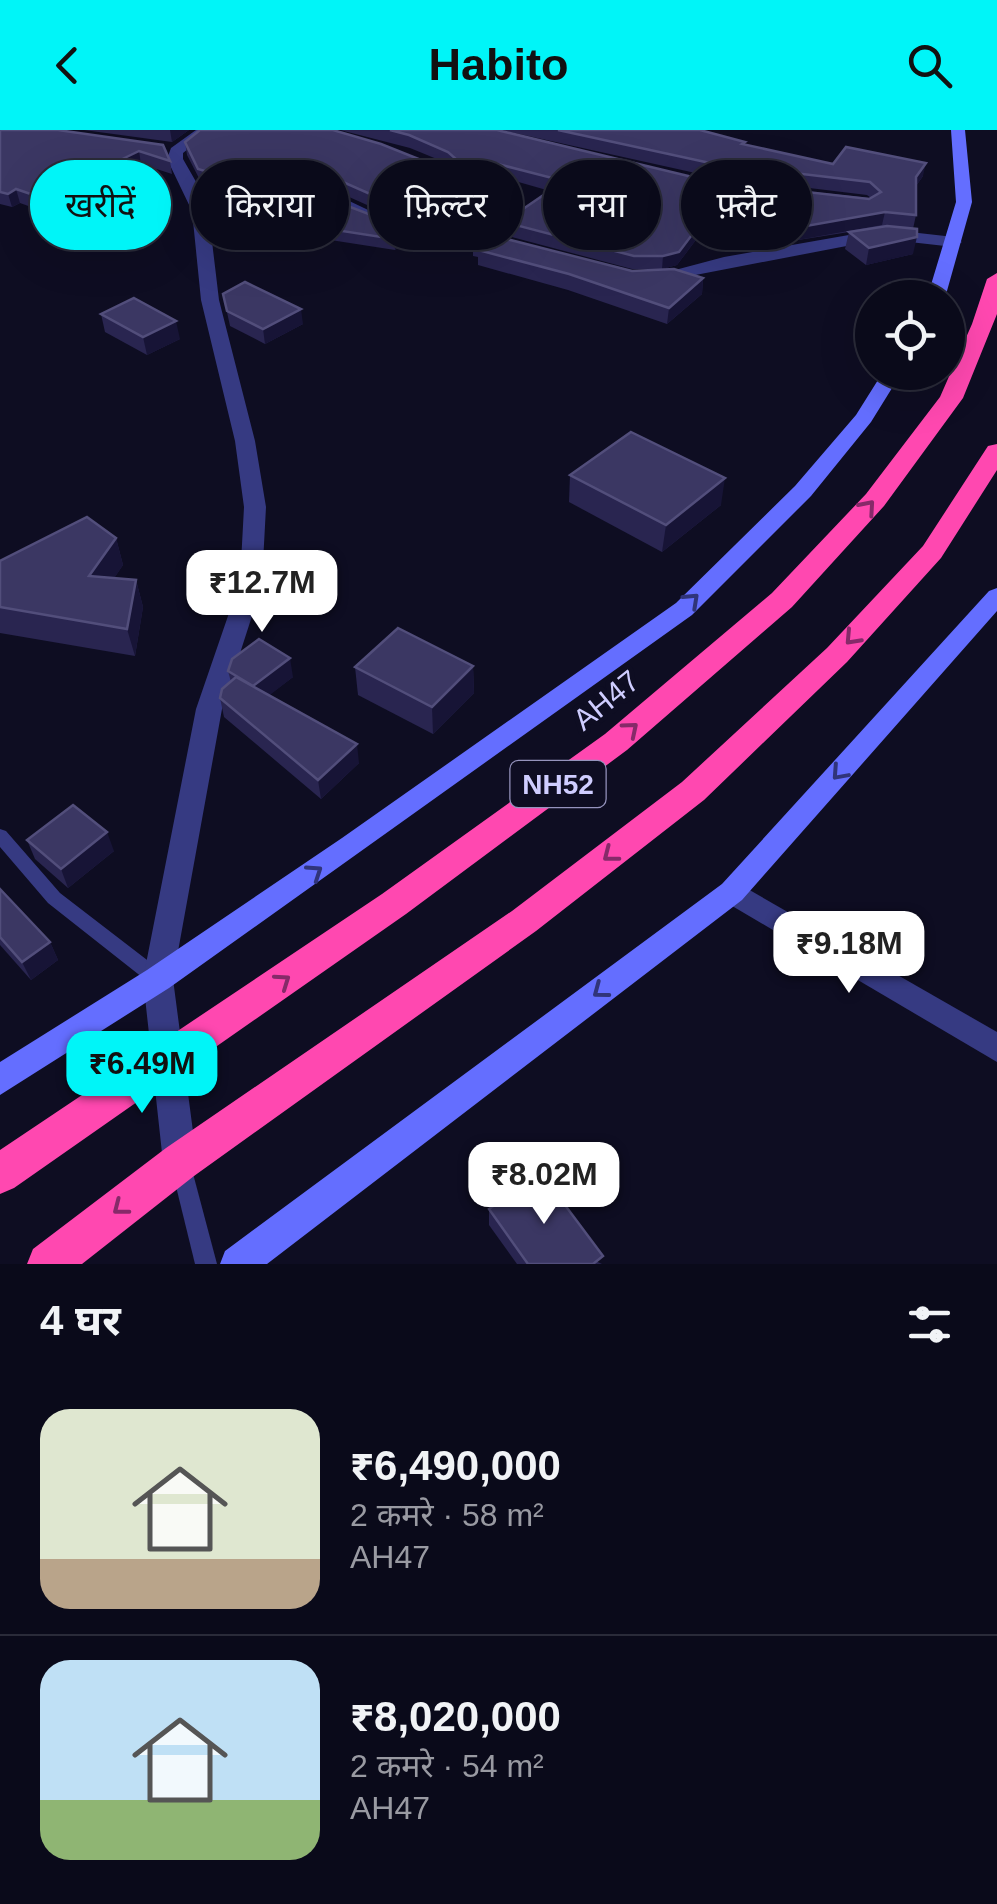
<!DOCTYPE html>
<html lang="hi">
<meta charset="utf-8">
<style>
:root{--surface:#0a0a1a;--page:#131323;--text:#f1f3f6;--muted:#999aa2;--line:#2a2b39;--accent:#00f5f8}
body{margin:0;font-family:Arial,"Noto Sans Devanagari",sans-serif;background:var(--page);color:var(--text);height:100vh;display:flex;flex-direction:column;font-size:38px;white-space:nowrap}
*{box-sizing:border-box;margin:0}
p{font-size:32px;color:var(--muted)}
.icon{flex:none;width:55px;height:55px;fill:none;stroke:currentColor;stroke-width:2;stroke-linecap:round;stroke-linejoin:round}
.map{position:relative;height:1134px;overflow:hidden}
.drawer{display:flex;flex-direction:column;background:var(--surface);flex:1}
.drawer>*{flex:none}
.guide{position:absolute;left:30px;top:30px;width:938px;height:90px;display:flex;gap:20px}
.tools{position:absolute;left:855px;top:150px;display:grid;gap:20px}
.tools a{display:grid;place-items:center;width:110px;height:110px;border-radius:50%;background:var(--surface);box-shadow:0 10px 40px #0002,0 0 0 2px var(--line);font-size:50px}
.price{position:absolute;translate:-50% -85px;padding:0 22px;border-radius:20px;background:#fff;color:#222;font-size:32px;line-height:65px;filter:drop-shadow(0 2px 5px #0008)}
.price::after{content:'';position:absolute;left:50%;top:60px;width:30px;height:22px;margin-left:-15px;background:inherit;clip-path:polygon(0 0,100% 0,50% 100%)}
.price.selected{background:var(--accent);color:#111}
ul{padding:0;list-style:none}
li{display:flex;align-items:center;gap:30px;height:250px;padding:0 40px}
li+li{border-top:2px solid var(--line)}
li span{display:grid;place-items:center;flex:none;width:280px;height:200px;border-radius:30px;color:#555}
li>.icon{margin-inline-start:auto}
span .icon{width:120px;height:120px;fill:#fffc;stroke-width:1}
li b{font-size:42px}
h2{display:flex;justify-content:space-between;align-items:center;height:120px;padding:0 40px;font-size:42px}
.tag{padding:0 35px;border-radius:45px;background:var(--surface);box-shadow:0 10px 40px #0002,0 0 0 2px var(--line);font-size:35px;line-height:90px}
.tag.selected{background:var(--accent);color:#111}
header{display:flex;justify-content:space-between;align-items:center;height:130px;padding:0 40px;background:var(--accent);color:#111;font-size:45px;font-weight:700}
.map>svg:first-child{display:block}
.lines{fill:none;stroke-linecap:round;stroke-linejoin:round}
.lane{fill:#363a82;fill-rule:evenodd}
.street{fill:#363a82;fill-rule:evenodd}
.secondary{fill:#646eff;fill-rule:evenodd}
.highway{fill:#ff48b0;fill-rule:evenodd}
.wall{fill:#292550}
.shaded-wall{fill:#171436}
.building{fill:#3b3763;stroke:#524e7b;stroke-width:2.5}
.oneway{stroke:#862a69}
.oneway2{stroke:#30347a}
.labels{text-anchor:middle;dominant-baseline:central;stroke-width:10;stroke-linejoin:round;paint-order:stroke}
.shield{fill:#0e0d22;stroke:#9593bd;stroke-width:2.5}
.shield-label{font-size:28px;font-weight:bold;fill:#cfcdff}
.street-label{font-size:30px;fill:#cfcdff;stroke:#0e0d22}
</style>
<header><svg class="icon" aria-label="back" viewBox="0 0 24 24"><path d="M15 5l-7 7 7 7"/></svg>Habito<svg class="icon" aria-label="search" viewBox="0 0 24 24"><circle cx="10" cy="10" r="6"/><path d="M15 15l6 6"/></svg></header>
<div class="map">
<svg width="997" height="1134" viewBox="0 0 997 1134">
<rect width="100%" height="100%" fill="#0e0d22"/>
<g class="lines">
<!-- lane -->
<g class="lane">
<path d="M0,699L6,701L60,763L164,843L167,849L164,855L158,857L152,855L48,773L0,717Z"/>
<path d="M181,1026L188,1029L191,1036L217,1134H195L171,1036L174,1029Z"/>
</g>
<!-- street -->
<g class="street">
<path d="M196,0H212L183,23V29L203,64L209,92L302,56L324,59L404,97L508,109L516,114L508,119L394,104L315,67L304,66L211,103L219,170L255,311L266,377L263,433L252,486L222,579L173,849L197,1032L192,1043L180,1048L168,1043L163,1032L143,849L196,579L228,486L241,433L244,377L235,311L201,170L192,81L167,29L171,18Z"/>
<path d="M883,99L954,107L962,112L954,117L883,109L654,153L645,148L724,127Z"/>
<path d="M732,750L997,902V932L722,770L718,762L722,754Z"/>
</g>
<!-- secondary -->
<g class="secondary">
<path d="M951,0H965L972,72L945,168H927L956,72Z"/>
<path d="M883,242H902L871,292L811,366L692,485L169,858L0,965V932L147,840L342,708L676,473L795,356L856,285Z"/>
<path d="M997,458V481L742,770L267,1134H220L225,1121L722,754L989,461Z"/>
</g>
<!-- highway -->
<g class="highway">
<path d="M997,143V184L963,268L884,376L792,477L627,620L406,784L14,1058L0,1064V1020L382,764L605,604L772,463L866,364L940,267L972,194L987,149Z"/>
<path d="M997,314V340L941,428L847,532L704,670L536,801L194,1046L82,1134H27L33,1119L166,1018L512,781L682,652L827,518L923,416L988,316Z"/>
</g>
</g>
<!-- wall -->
<g class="wall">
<path d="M0,0L163,15L170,31L172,44L141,34L45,82L20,73L12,77L0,74Z"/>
<path d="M84,0H189L172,12Z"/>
<path d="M340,0H497L709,51L871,68L867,65L709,46L501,0H700L745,12L744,15L833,34L923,46L916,56V85L913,99V124L866,135L845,119L849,102L887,96L792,111L748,78L723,74L677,135L662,139H632L504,105V92L550,61L490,44L429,95L405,92L318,53L295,54L258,69L201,52L187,25L185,12L446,40L453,39L449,34L410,18Z"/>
<path d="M230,87L403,97L404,109L395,120L324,109L316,119L278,112V108L232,99Z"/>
<path d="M473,110L632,141L703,148L702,164L667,194L568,160L478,135V127L473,126Z"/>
<path d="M223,164L303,194L265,214L230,196Z"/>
<path d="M101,184L180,209L147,225L105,202Z"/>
<path d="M570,345L721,375L662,422L569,372Z"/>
<path d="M116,408L123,435L114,448L136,450L143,477L135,526L0,503V431Z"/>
<path d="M473,536L474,563L433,604L358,565L355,537Z"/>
<path d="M228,541L293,547L269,565L359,633L321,669L224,587L220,568L231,552Z"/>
<path d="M27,710L114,721L68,758L35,729Z"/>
<path d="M0,759L50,812L58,830L31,850L0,815Z"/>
<path d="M489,1079L602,1134H517L489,1095Z"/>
</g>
<!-- shaded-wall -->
<g class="shaded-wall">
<path d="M170,0H189L172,12Z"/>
<path d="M139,21L141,34L45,82L42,68Z"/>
<path d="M490,32V44L429,95V82Z"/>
<path d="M926,33L923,46L913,60L916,47Z"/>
<path d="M293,41L295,54L258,69L256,56Z"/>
<path d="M16,59L20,73L12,77L8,64Z"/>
<path d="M725,61L723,74L677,135L662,139L663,126Z"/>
<path d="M885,82L882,95L792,111L795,98Z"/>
<path d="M403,97L404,109L395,120L394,109Z"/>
<path d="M323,98L324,109L316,119L314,107Z"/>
<path d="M917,107L913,124L866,135L869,118Z"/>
<path d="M703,148L702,164L667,194L669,178Z"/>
<path d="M301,179L303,194L265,214L263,199Z"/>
<path d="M176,191L180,209L147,225L143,207Z"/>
<path d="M725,348L721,375L662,422L666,395Z"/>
<path d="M116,408L123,435L97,474L89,446Z"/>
<path d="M136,450L143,477L135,526L127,499Z"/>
<path d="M290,528L293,547L257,575L253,556Z"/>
<path d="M473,536L474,563L433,604L432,577Z"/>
<path d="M357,614L359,633L321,669L318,650Z"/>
<path d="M107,702L114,721L68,758L61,739Z"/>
<path d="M50,812L58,830L31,850L22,832Z"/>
</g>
<!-- building -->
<g class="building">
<path d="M0,0H58L163,15L170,31L139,21L42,68L16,59L8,64L0,62Z"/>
<path d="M200,0H333L381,14L446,40L464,36L448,22L409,5L390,0H497L709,51L869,69L881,62L870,52L710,33L558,0H700L745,12L742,14L833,34L846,17L926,33L916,47V85L885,82L795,98L750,64L725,61L679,122L663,126H634L504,92L564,51L490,32L429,82L404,79L316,40L293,41L256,56L198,39L185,12Z"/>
<path d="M303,59L403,97L394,109L323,98L314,107L277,101L280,97L230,87Z"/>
<path d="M887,96L917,99V107L869,118L849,102Z"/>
<path d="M487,104L632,141L674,139L703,148L669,178L569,144L478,120L485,114L473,110Z"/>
<path d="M245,152L301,179L263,199L227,181L223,164Z"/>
<path d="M134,168L176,191L143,207L101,184Z"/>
<path d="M631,302L725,348L666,395L570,345Z"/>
<path d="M87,387L116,408L89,446L136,450L127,499L0,477V431Z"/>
<path d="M398,498L473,536L432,577L355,537Z"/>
<path d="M259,509L290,528L253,556L228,541L232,529Z"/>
<path d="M236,547L357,614L318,650L220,568L222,559Z"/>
<path d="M73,675L107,702L61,739L27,710Z"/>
<path d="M0,759L50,812L22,832L0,807Z"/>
<path d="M541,1043L603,1126L593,1134H528L489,1079Z"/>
</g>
<!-- one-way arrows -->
<defs><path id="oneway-chevron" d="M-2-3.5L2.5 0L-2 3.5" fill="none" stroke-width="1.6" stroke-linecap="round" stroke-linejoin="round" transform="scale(2.5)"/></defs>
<g class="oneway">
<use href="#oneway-chevron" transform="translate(868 377) rotate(-49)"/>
<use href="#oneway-chevron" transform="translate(852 508) rotate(133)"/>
<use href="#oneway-chevron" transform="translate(631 599) rotate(-40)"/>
<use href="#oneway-chevron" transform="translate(610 725) rotate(142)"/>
<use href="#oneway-chevron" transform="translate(283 851) rotate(-35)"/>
<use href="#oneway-chevron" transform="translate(120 1078) rotate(142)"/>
</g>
<g class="oneway2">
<use href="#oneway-chevron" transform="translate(692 470) rotate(-43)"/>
<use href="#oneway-chevron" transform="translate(839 643) rotate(132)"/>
<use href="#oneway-chevron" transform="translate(315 742) rotate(-34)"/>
<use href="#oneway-chevron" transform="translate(600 861) rotate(143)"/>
</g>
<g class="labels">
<!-- shield labels -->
<rect class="shield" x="510.5" y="631" width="95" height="46" rx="8"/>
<g class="shield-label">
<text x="558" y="654">NH52</text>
</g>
<!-- street labels -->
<g class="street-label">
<text transform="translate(606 570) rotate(-39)">AH47</text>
</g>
</g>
</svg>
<div class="tools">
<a><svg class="icon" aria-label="locate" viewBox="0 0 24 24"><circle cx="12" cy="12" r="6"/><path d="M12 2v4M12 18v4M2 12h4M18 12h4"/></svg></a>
</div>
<b class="price" style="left:262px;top:505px">₹12.7M</b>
<b class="price" style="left:849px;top:866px">₹9.18M</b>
<b class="price selected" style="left:142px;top:986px">₹6.49M</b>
<b class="price" style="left:544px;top:1097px">₹8.02M</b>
<div class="guide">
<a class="tag selected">खरीदें</a>
<a class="tag">किराया</a>
<a class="tag">फ़िल्टर</a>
<a class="tag">नया</a>
<a class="tag">फ़्लैट</a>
</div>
</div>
<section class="drawer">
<h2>4 घर<svg class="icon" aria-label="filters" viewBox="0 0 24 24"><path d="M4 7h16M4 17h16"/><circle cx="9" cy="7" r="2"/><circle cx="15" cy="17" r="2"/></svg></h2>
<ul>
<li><span style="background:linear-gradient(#dfe7d0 75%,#b9a48a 0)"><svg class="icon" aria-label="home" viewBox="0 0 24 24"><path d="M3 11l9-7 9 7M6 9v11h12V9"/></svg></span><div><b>₹6,490,000</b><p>2 कमरे · 58 m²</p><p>AH47</p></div></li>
<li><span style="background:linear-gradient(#bfe0f5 70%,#8fb573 0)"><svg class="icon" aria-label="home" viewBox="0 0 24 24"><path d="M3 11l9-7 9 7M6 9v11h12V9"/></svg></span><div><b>₹8,020,000</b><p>2 कमरे · 54 m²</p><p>AH47</p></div></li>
</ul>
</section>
